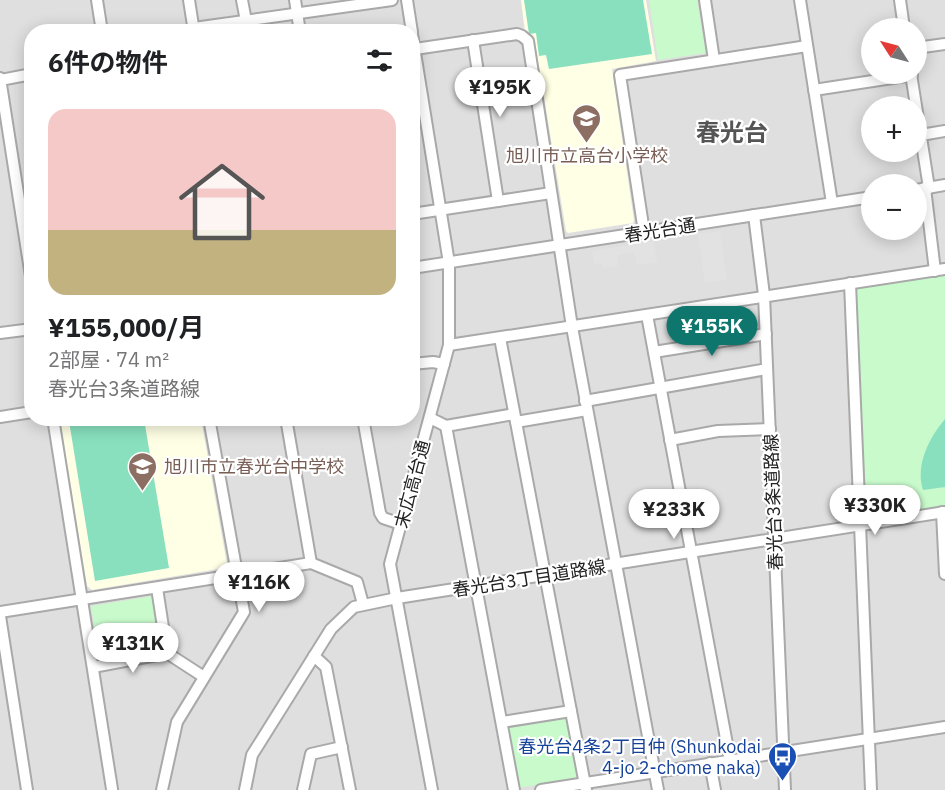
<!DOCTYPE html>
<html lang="ja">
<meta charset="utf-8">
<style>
:root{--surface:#fff;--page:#f2f2f2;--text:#202124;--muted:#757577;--accent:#0f766e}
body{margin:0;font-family:"IBM Plex Sans","Noto Sans JP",sans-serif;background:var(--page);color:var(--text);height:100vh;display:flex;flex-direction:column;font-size:22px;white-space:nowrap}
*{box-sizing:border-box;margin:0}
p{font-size:20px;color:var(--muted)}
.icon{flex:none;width:33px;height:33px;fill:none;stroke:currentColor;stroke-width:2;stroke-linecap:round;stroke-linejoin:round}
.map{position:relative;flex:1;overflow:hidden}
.drawer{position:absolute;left:24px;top:24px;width:396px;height:402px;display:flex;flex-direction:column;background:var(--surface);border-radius:24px;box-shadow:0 3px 15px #0003}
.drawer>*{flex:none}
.needle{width:39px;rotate:306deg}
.tools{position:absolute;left:861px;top:18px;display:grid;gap:12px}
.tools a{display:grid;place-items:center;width:66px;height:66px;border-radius:50%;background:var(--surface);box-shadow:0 3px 15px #0003;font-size:30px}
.price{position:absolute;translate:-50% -51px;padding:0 14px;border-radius:21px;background:#fff;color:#222;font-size:20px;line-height:39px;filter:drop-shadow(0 2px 3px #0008)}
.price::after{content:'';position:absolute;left:50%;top:36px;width:18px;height:14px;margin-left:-9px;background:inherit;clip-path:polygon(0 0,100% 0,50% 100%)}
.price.selected{background:var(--accent);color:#fff}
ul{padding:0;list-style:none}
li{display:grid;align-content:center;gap:12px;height:318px;padding:0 24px}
li span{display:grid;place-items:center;height:186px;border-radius:18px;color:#555}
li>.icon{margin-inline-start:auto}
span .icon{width:108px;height:108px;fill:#fffc;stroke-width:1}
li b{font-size:26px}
h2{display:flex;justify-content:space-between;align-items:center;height:72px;padding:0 24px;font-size:26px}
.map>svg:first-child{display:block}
.residential{fill:#e0dfdf;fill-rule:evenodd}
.education{fill:#ffffe5}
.park{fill:#c8facc}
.pitch{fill:#88e0be}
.parking{fill:#e2e2e2}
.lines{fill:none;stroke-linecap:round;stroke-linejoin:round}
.minor-casing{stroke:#a9a9a9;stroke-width:14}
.minor{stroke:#fff;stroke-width:10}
.labels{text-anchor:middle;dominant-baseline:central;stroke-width:4.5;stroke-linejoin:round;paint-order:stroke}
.education-label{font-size:18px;fill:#785e54;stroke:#fff}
.street-label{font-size:18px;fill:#222;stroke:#fff}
.transit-label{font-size:18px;fill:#164399;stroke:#fff;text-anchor:end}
.district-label{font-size:24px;font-weight:bold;fill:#555;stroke:#fff}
</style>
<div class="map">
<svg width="945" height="790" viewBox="0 0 945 790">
<rect width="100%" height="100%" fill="#f2efe9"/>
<!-- residential -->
<path class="residential" d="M0,0H945V790H0ZM872,28H916V74H872ZM32,32H412V418H32ZM872,106H916V152H872ZM872,184H916V230H872Z"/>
<!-- education -->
<g class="education">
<path d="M521,0H646L656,61L612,69L634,220L633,223L568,233L566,231L535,42L525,32Z"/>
<path d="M60,419H201L227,564L224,568L92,590L87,586Z"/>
</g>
<!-- park -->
<g class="park">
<path d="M649,0H697L706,53L658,60Z"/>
<path d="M945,271V506L862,519L854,285Z"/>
<path d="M153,596L162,650L100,660L91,606Z"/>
<path d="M567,714L578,779L517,788L506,725Z"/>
</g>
<!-- pitch -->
<g class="pitch">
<path d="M524,0H643L652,54L549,69L546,55L539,56L536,33L529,34Z"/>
<path d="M80,419H144L169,568L95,581L69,421Z"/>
<path d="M945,419V487L923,490C915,465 929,438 945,419Z"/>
</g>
<!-- parking -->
<g class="parking">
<path d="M720,231L727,280L705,283L698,234Z"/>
<path d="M654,241L657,262L637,265L634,252L617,255L618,266L603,268L602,263L594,264L592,251Z"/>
</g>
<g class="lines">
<defs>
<g id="minor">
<path d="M97,0L102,32"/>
<path d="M189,0L194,32"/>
<path d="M242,0L246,21"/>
<path d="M295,0L300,32"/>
<path d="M407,0L412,32"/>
<path d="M705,0L714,60"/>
<path d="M800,0L832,203"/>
<path d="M900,0L904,28"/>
<path d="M194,28L392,0"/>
<path d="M412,34L449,263V345L390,564L432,790"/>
<path d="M473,40L498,201"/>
<path d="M916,48L945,44"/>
<path d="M415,49L517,34L522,36L528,41L572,327L658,790"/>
<path d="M911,74L929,188"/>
<path d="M0,78L32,283"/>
<path d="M0,80L32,74"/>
<path d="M814,90L912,75"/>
<path d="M921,135L945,131"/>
<path d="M925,188L935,271"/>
<path d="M916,190L945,185"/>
<path d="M412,214L551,193"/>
<path d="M754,215L764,295L785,790"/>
<path d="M644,232L620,75L807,46"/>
<path d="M412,268L872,197"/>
<path d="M850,283L871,790"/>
<path d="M647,315L730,760"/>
<path d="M0,333L32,329"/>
<path d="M500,338L586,790"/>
<path d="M449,345L945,269"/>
<path d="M654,352L766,334"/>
<path d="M412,364L433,362L444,364"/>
<path d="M585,401L767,369"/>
<path d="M0,417L32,412"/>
<path d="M53,418L112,789"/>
<path d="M286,418L311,563"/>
<path d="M363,418L380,513L383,518L401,524"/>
<path d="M430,418L446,426L514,414"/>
<path d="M516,422L587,410"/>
<path d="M446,426L514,790"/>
<path d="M670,440L718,431L770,429"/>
<path d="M942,512L945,574"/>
<path d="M157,588L167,653L204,677"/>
<path d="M0,612L311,563L357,582L363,604"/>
<path d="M0,616L27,790"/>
<path d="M314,656L326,667L350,790"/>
<path d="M93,667L167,653"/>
<path d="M502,722L571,711"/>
<path d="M710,763L715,790"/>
<path d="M162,790L177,722L244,612L209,418"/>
<path d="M245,790L252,755L331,629L354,607L397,598L945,512"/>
<path d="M303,790L311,754L342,747"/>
<path d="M541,790L945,727"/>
</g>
</defs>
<!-- minor casing -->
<use href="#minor" class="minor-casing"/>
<!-- minor -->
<use href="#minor" class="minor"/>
</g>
<!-- icons -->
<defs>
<symbol id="school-pin" viewBox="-11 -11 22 30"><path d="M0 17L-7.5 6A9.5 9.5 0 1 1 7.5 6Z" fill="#8d6e63" stroke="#fff"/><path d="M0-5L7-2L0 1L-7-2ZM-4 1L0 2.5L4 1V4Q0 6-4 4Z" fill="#fff"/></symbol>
<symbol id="bus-pin" viewBox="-11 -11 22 30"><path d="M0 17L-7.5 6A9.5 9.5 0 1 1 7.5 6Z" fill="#1a4fb4" stroke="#fff"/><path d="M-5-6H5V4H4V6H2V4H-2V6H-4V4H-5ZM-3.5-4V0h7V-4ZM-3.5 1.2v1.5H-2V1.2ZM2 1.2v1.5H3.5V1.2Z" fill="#fff"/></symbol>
</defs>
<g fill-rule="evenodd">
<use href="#school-pin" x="570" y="102" width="33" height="45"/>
<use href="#school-pin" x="126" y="450" width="33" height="45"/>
<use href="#bus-pin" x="766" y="740" width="33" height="45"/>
</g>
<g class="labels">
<!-- education labels -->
<g class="education-label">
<text x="587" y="155">旭川市立高台小学校</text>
<text x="164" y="466" text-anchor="start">旭川市立春光台中学校</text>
</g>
<!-- street labels -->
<g class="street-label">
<text transform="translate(660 230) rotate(-9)">春光台通</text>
<text transform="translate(412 484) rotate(-75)">末広高台通</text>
<text transform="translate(773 502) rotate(-92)">春光台3条道路線</text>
<text transform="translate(529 578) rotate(-9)">春光台3丁目道路線</text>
</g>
<!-- transit labels -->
<g class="transit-label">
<text x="761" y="746">春光台4条2丁目仲 (Shunkodai<tspan x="761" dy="21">4-jo 2-chome naka)</tspan></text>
</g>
<!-- district labels -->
<g class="district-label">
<text x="732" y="132">春光台</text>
</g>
</g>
</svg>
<div class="tools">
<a><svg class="needle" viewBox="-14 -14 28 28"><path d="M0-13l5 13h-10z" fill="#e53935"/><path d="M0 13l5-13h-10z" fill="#757577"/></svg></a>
<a>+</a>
<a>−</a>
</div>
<b class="price" style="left:500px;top:118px">¥195K</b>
<b class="price selected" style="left:712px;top:357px">¥155K</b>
<b class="price" style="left:875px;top:536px">¥330K</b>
<b class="price" style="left:674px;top:540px">¥233K</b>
<b class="price" style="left:259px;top:613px">¥116K</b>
<b class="price" style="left:133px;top:674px">¥131K</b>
<section class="drawer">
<h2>6件の物件<svg class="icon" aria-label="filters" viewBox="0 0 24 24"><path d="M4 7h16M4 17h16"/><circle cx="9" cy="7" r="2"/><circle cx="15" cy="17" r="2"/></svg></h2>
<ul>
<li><span style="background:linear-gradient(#f6c9c9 65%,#c2b280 0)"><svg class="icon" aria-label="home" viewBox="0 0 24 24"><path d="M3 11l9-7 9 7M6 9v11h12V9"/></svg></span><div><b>¥155,000/月</b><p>2部屋 · 74 m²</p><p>春光台3条道路線</p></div></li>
</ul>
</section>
</div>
